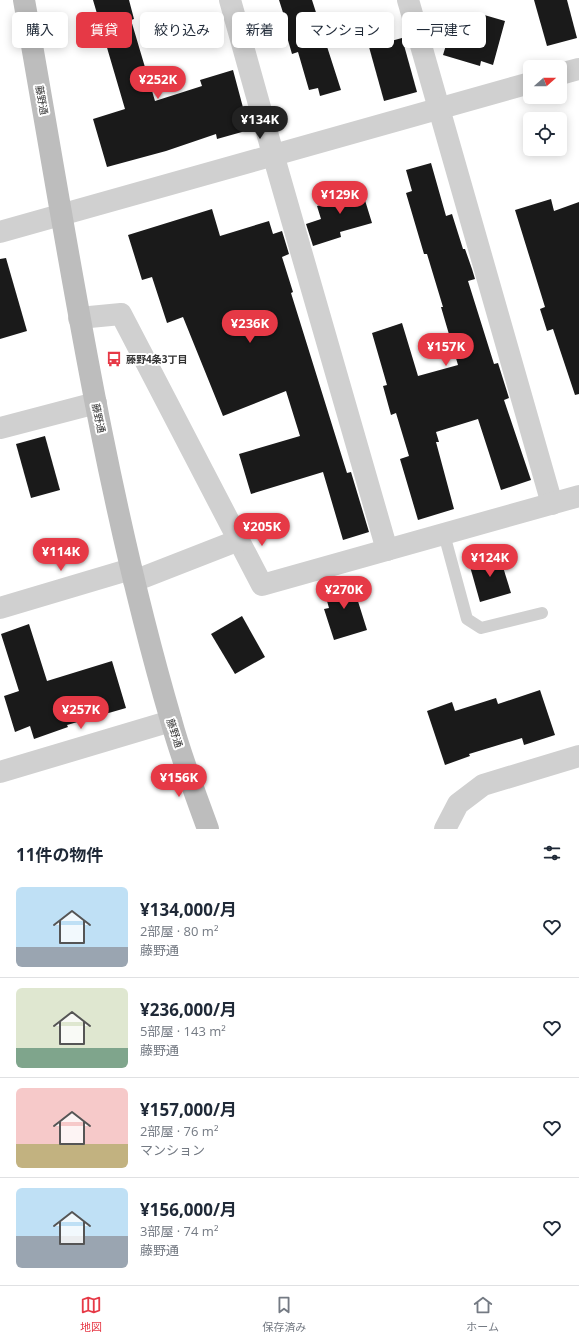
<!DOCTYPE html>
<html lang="ja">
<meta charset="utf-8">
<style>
:root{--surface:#fff;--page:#f2f2f3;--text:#1f2937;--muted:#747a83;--line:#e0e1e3;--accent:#e63946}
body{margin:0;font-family:"Open Sans","Noto Sans JP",sans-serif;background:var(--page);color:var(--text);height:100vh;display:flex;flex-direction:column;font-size:15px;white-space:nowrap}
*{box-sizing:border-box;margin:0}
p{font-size:13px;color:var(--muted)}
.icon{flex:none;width:22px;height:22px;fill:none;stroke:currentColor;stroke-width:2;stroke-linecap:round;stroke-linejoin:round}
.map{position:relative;height:829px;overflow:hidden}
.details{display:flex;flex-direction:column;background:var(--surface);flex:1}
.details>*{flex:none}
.top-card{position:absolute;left:12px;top:12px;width:555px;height:36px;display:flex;gap:8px}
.needle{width:26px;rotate:69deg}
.buttons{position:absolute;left:523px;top:60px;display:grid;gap:8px}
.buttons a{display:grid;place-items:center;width:44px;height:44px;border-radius:6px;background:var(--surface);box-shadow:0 2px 10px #0003;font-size:20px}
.price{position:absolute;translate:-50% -34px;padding:0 9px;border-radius:14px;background:var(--accent);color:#fff;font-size:13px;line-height:26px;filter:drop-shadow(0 1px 2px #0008)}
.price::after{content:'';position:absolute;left:50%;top:24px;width:12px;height:9px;margin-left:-6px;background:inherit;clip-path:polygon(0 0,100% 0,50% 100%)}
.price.active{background:#222;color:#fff}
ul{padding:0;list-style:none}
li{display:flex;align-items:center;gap:12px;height:100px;padding:0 16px}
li+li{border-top:1px solid var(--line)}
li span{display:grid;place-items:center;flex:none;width:112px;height:80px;border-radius:6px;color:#555}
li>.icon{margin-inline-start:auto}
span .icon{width:48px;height:48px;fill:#fffc;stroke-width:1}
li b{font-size:17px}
h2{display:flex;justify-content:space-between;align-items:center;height:48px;padding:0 16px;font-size:17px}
.chip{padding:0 14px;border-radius:6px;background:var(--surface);box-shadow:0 2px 10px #0003;font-size:14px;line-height:36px}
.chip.active{background:var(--accent);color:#fff}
.menu{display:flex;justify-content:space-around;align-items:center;height:56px;border-top:1px solid var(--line);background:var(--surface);font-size:11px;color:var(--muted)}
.menu a{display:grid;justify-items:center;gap:2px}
.menu .active{color:var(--accent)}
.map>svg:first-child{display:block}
.building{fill:#1a1a1a}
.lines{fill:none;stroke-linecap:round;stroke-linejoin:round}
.lane{stroke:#d0d0d0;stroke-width:12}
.street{stroke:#d0d0d0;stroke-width:22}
.secondary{stroke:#bdbdbd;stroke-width:22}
.labels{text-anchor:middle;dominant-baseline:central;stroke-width:4;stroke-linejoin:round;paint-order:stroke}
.street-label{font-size:10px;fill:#333;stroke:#fff}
.poi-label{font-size:10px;font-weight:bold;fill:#333;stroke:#fff;text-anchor:start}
</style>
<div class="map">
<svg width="579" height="829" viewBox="0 0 579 829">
<rect width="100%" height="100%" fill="#fff"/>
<!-- building -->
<g class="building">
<path d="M93,0H129L134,19L131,20L155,101L202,86L200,80L233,70L249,130L217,139L216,134L166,151L107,167L93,119L125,109Z"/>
<path d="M279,0H312L341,90L320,96L318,88L309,90L298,52L292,54L283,23L286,22Z"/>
<path d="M534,0H567L577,38L547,46Z"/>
<path d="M456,12L472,17L474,12L505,21L493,65L481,61L480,66L443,55Z"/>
<path d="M402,38L417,92L384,101L369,47Z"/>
<path d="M431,163L446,216L452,214L463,249H465L472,269L475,279L468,281L494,364L498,363L509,398L504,400L531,480L501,490L478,419L436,432L439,442H436L454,509L418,520L400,459L409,456L396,413L391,415L383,386L387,385L372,333L402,323L418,376L458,365L441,307H443L427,254H424L406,193L412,191L406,170Z"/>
<path d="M360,184L372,223L340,232L341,237L313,246L306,224L321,219L317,206L330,202L327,194Z"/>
<path d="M551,199L554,211L579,202V394L575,395L553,329L547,331L540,309L545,307L515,210Z"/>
<path d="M212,209L220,236L269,221L273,234L282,231L289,254L282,257L293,292L291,293L347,473L351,472L369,532L343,540L323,472L251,494L239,454L300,436L286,391L223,416L183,317L167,323L152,277L142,280L128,235Z"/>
<path d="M6,258L27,331L0,339V259Z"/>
<path d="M45,436L60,490L31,498L16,444Z"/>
<path d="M499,554L511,593L480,602L469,563Z"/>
<path d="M351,579L367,630L334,640L324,609L329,608L323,587Z"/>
<path d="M242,616L265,657L235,674L211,634Z"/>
<path d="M29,624L47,681L112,661L126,708L67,725L68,727L34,739L30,726L15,732L4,696L19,691L1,634Z"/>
<path d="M540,690L555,735L524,745L522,738L469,754L470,756L445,765L427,711L452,702L455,711L496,698L498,704Z"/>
</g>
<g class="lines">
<!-- lane -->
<path class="lane" d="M444,534L467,619L481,628L542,613"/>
<!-- street -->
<g class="street">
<path d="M230,0L273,154L387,550"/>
<path d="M408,0L552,504"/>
<path d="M560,74L579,69"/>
<path d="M0,232L530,83"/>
<path d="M79,318L121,314L262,585L579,496"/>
<path d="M0,428L96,403"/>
<path d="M134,581L239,540"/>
<path d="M0,608L131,569"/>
<path d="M0,772L171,721"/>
<path d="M445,829L458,804L483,785L579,756"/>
</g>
<!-- secondary -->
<path class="secondary" d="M24,0C67,241 102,484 171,720C181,757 195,793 208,829"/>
</g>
<!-- icons -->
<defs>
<symbol id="bus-bare" viewBox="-9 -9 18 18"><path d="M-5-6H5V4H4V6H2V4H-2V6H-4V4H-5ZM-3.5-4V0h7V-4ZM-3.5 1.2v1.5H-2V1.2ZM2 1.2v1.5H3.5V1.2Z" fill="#e63946" stroke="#fff" stroke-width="2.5" paint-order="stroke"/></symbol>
</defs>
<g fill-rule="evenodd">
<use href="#bus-bare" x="103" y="348" width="22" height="22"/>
</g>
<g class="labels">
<!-- street labels -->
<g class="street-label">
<text transform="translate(42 100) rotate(80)">藤野通</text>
<text transform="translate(99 418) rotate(78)">藤野通</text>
<text transform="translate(175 733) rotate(72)">藤野通</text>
</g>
<!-- poi labels -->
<g class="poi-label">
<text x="126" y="359">藤野4条3丁目</text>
</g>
</g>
</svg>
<div class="buttons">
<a><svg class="needle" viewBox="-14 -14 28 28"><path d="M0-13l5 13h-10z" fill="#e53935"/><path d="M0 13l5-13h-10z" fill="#747a83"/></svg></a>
<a><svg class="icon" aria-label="locate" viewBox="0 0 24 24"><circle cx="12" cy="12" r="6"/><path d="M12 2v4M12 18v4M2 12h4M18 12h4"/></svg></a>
</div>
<b class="price" style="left:158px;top:100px">¥252K</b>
<b class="price active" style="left:260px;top:140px">¥134K</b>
<b class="price" style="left:340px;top:215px">¥129K</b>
<b class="price" style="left:250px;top:344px">¥236K</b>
<b class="price" style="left:446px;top:367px">¥157K</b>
<b class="price" style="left:262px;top:547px">¥205K</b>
<b class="price" style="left:61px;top:572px">¥114K</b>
<b class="price" style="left:490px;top:578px">¥124K</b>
<b class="price" style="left:344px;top:610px">¥270K</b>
<b class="price" style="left:81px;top:730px">¥257K</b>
<b class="price" style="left:179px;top:798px">¥156K</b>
<div class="top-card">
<a class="chip">購入</a>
<a class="chip active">賃貸</a>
<a class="chip">絞り込み</a>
<a class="chip">新着</a>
<a class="chip">マンション</a>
<a class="chip">一戸建て</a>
</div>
</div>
<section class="details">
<h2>11件の物件<svg class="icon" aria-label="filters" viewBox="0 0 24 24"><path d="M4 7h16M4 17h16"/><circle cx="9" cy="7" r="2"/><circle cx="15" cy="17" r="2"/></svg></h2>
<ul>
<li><span style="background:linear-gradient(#bfe0f5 75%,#9aa5b1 0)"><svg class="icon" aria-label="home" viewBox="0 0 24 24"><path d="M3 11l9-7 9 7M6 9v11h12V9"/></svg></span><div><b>¥134,000/月</b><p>2部屋 · 80 m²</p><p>藤野通</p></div><svg class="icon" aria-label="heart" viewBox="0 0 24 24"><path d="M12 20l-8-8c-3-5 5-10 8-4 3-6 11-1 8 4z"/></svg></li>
<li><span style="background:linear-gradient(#dfe7d0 75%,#7fa58c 0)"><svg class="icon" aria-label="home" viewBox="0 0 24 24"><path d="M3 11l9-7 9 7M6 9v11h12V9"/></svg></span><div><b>¥236,000/月</b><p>5部屋 · 143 m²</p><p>藤野通</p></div><svg class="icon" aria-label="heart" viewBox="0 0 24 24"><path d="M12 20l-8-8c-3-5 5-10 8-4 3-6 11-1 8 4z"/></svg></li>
<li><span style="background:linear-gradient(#f6c9c9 70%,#c2b280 0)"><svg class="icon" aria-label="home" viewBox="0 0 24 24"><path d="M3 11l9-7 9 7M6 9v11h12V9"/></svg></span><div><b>¥157,000/月</b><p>2部屋 · 76 m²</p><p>マンション</p></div><svg class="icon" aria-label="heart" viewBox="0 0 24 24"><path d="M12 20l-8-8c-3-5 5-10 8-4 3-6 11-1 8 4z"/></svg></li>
<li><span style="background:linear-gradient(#bfe0f5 60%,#9aa5b1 0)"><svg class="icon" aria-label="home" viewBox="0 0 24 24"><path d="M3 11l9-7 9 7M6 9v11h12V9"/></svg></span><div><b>¥156,000/月</b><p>3部屋 · 74 m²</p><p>藤野通</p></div><svg class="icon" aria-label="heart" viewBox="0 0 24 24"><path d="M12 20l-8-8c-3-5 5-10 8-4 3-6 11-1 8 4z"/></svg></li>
</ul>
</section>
<nav class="menu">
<a class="active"><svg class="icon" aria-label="map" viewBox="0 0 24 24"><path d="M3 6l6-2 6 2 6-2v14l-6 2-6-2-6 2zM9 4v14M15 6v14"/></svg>地図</a>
<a><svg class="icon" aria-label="saved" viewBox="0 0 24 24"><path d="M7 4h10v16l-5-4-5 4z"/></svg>保存済み</a>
<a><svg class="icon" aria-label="home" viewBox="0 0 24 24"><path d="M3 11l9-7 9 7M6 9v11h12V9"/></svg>ホーム</a>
</nav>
